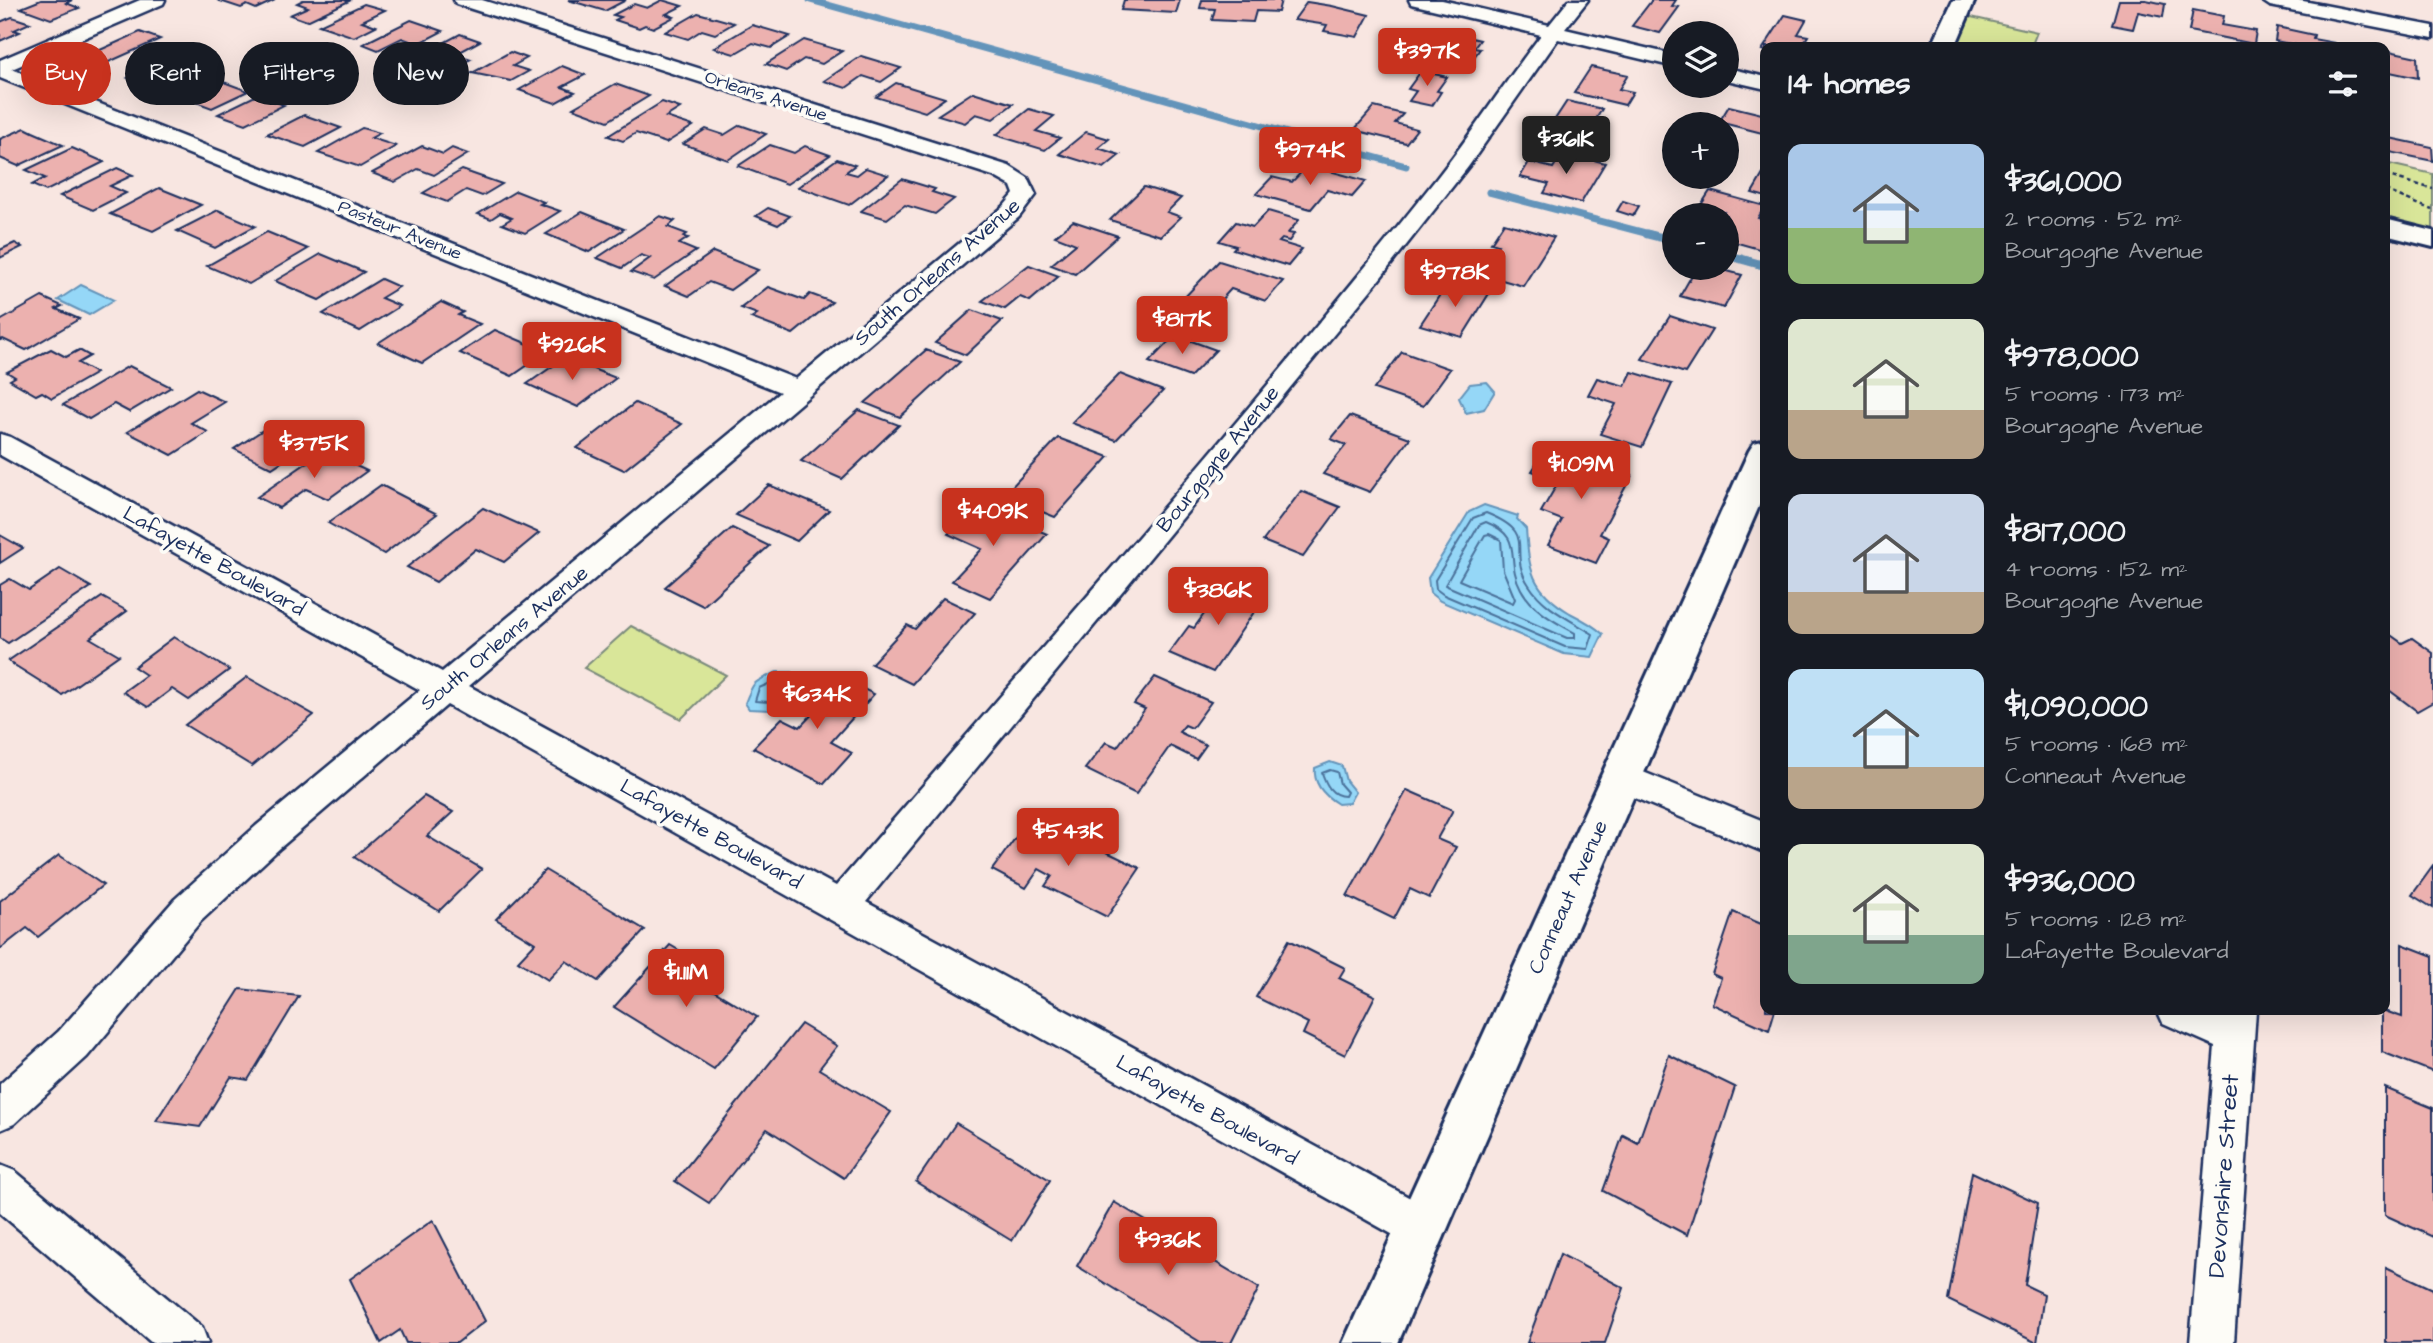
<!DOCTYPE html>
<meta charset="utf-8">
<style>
:root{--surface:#171b24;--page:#242831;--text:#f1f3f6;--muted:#9ea1a6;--accent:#c8321e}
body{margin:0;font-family:"Architects Daughter",sans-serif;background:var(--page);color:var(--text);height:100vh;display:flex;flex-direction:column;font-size:26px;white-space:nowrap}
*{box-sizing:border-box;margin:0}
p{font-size:23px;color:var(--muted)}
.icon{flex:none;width:38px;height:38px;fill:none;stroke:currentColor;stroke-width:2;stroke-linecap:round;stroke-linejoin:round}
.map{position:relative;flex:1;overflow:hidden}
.side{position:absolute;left:1760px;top:42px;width:630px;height:973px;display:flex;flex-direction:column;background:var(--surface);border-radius:14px;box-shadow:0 7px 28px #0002}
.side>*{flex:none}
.top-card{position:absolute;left:21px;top:42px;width:665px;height:63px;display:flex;gap:14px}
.controls{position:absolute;left:1662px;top:21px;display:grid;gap:14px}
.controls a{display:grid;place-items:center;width:77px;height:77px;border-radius:50%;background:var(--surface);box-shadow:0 7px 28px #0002;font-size:35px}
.price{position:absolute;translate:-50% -60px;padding:0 16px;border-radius:7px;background:var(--accent);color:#fff;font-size:23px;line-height:46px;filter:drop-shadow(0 2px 4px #0008)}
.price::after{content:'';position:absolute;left:50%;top:42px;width:21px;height:16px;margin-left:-10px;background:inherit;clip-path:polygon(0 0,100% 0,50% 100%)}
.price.selected{background:#222;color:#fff}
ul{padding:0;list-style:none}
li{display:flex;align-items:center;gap:21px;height:175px;padding:0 28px}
li span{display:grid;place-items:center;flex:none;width:196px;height:140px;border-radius:14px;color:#555}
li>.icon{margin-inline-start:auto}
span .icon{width:84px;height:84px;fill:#fffc;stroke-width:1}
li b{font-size:30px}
h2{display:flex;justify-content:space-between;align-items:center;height:84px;padding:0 28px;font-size:30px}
.chip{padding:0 24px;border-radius:32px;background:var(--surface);box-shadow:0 7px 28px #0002;font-size:24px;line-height:63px}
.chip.selected{background:var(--accent);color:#fff}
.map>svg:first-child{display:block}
.green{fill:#d9e699;stroke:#7a8a7c;stroke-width:2}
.water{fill:#95d7f7;stroke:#6494ba;stroke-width:2}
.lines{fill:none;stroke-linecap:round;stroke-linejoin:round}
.shore{stroke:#4c729b;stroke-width:2}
.stream-far1{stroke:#6494ba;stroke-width:7}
.stream{stroke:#6494ba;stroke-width:9}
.building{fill:#ecb1af;stroke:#1b2f5e;stroke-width:2}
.minor-casing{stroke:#1b2f5e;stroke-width:5}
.tertiary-casing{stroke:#1b2f5e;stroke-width:6}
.path{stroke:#1b2f5e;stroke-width:2.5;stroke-dasharray:4.5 3.5;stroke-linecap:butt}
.minor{fill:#fdfcf7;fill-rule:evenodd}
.tertiary{fill:#fdfcf7;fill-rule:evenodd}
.labels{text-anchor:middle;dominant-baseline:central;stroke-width:7;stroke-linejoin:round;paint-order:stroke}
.far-street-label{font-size:18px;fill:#1b2f5e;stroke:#fdfcf7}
.street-label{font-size:21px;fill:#1b2f5e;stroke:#fdfcf7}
.near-street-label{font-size:24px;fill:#1b2f5e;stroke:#fdfcf7}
</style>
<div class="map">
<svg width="2433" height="1343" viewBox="0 0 2433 1343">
<rect width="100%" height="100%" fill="#f8e6e1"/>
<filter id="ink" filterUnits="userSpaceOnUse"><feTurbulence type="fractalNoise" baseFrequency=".0143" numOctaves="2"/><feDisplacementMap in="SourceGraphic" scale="14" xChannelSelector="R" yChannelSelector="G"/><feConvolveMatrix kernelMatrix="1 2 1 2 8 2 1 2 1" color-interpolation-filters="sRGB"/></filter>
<g filter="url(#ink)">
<!-- green -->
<g class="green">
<path d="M1958,14L2037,32L2031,47H1943Z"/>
<path d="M2385,163L2433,174V239L2385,227Z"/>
<path d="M631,626L726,675L681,719L584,668Z"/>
</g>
<!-- water -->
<g class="water">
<path d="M81,285L114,300L89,315L58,300Z"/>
<path d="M1487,382L1495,391L1484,409L1466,413L1459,398L1470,384Z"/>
<path d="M1484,505L1518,516L1517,519L1526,529C1529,570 1531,590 1570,613C1582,619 1593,625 1603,634L1592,657L1564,654L1440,601L1430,593L1428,578L1469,512Z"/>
<path d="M777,672H792L798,676L800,687L771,710L749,709L745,703C755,678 754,683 777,672Z"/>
<path d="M1330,762L1342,766L1346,781L1355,792L1349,803L1338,804C1325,796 1313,785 1315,768Z"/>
</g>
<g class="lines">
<!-- shore -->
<g class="shore">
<path d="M1486,513C1541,535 1505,549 1529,585C1543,608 1571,620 1593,634L1588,649L1565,647L1444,595L1436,589L1435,580L1473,518Z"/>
<path d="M1486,522C1526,538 1504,558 1521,589C1532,610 1555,622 1575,633V638H1567L1445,585L1479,525Z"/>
<path d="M1489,534L1501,540L1503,570L1515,599L1513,603L1459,580L1485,535Z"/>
<path d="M780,679H790L792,684L769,702L755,701L759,688Z"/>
<path d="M1330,770L1337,772L1340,784L1347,792L1345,796C1331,796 1326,784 1322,773Z"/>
</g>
<!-- stream-far1 -->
<g class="stream-far1">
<path d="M810,0L1406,166"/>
<path d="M1489,192L1653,235"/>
</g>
<!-- stream -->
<g class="stream">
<path d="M1647,234L1675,241"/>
<path d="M1727,255L1766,266"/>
</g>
</g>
<!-- building -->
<g class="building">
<path d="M41,0H72L66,3L79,8L51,19L21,8Z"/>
<path d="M217,0H275L256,9L247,5L241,8Z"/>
<path d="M303,0H351L307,21L290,15L308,7L297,3Z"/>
<path d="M568,0H626L605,11Z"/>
<path d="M662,0L682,6L666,14L674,17L653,28L645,25L639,28L615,20L621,17L613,15L634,4L647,8Z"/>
<path d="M1124,0H1180L1176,13L1121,10Z"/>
<path d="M1202,0H1281L1278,12L1256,11L1253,22L1212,20L1215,9L1200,8Z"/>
<path d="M1652,0H1676L1672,6L1679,7L1660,33L1632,26Z"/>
<path d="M2119,0H2146L2165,4L2163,17L2138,12L2133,29L2112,25Z"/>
<path d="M1307,2L1332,6L1369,15L1357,37L1324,31L1327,25L1294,20Z"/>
<path d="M364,4L385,10L362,21L376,26L354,37L319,25Z"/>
<path d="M2193,10L2224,16L2222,25L2256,31L2254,44L2189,31Z"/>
<path d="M698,13L734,23L715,34L702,30L688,39L665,32Z"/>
<path d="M1785,15L1806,20L1798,34L1808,36L1801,47H1766V51L1762,50Z"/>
<path d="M12,17L30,23L14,30L20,32L0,41V22Z"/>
<path d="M411,20L443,31L418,44L402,38L378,50L363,44Z"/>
<path d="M752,25L790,36L771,48L753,43L734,54L714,48Z"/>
<path d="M2277,27L2314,35L2313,39L2335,43V47H2307L2275,41Z"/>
<path d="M140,32L160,39L100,66L80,59Z"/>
<path d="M1450,33L1480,40L1474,48L1480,49L1468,65L1432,57Z"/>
<path d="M460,34L480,41L456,54L471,59L451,70L415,58Z"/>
<path d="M804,40L842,51L822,64L804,59L786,71L766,64Z"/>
<path d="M2385,50L2417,57L2418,78L2385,71Z"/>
<path d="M510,52L527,58L513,66L529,71L511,81L472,73Z"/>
<path d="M178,56L208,67L175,82L161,77L145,84L128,78Z"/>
<path d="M861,56L901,68L881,82L863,76L846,88L824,81Z"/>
<path d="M562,66L585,75L562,87L575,92L555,103L519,90Z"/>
<path d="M1591,67L1628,75L1619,89L1633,92L1625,105L1574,93Z"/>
<path d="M1421,71L1447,77L1437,91L1441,92L1432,106L1409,101L1416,91L1408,89Z"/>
<path d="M213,78L248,91L212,108L177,95Z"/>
<path d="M896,83L945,98L925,112L876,97Z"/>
<path d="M615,84L649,96L608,121L573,108Z"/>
<path d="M973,92L1013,104L993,119L976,114L965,123L938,115Z"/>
<path d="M257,95L284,105L246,124L218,114Z"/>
<path d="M1567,101L1602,109L1579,148L1542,139Z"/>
<path d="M662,102L680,108L666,117L693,126L666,143L636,133L623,141L608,136Z"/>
<path d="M1729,106L1766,115V134L1719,122Z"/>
<path d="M1374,107L1403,114L1395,123L1417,129L1406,143L1354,130Z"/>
<path d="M1029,109L1054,116L1036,131L1060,138L1045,150L996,135Z"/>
<path d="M304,115L341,128L305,147L267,134Z"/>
<path d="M740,125L766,134L728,160L683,144L706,129L724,135Z"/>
<path d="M25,128L33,132L63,145L18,166L0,158V139Z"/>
<path d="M362,128L380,133L371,138L396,146L360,167L318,153Z"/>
<path d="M1086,132L1109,139L1098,148L1120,155L1104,168L1059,154Z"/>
<path d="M2385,137L2432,147L2433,161L2385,151Z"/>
<path d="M770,145L794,153L805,146L830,155L787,184L738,166Z"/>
<path d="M422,146L443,154L452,148L468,154L434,175L418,169L395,182L372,173Z"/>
<path d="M72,148L104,162L46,191L32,185L45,178L26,170Z"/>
<path d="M1563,152L1605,163L1581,203L1544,193L1549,184L1520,177L1529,162L1553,168Z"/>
<path d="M837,159L855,165L846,172L857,175L866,168L888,175L849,205L798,187Z"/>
<path d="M1308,165L1366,181L1352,197L1327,190L1311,209L1256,194L1272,177L1292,182Z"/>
<path d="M117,168L133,175L110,186L126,193L93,210L60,196Z"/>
<path d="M1766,169V197L1752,193Z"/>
<path d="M462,170L502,184L482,196L466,190L447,202L423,193Z"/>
<path d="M902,179L935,189L932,192L954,199L935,214L905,205L887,219L861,211Z"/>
<path d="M1144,187L1181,198L1167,212L1181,217L1161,236L1110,220Z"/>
<path d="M159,188L201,205L153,231L110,214Z"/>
<path d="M516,191L544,202L540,204L560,211L525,233L502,224L512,218L500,213L491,219L478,214Z"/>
<path d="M1710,191L1765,206L1758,218L1766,221L1760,232L1766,234V251L1727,240V215H1722L1724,212L1701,205Z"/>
<path d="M1623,201L1639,206L1633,216L1617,211Z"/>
<path d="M768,208L790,216L778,225L756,216Z"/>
<path d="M218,210L255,226L215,248L177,231Z"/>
<path d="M1268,211L1299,220L1288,233L1294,234L1289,241L1282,239L1279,242L1302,249L1288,266L1233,249L1236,246L1219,241L1236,222L1253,227Z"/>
<path d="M582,212L624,229L589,252L546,234Z"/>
<path d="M660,216L675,221L668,227L687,234L683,237L688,238L679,244L696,251L654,280L631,272L650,258L641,255L622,268L597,258Z"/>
<path d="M1073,221L1118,236L1075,274L1051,265L1076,244L1055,236Z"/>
<path d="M1504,223L1554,237L1523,286L1460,268L1473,249L1492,254L1498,245L1491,243Z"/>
<path d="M267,232L308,249L249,284L207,266Z"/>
<path d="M15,243L22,247L0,258V250Z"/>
<path d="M713,252L758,270L730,290L709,282L689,296L665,286Z"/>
<path d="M321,254L364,272L319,300L275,281Z"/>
<path d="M1219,261L1283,281L1266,301L1231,289L1210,312L1180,302Z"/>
<path d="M1029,265L1059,276L1030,301L1020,297L1005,309L982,301Z"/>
<path d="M1696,268H1716L1742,275L1724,308L1680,296Z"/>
<path d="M381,279L399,287L381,298L400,306L360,331L323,314Z"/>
<path d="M1449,281L1490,292L1462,337L1420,325Z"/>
<path d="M768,287L804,300L810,294L832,302L793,334L751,318L757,314L741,308Z"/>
<path d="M42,297L62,306L56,309L79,319L26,350L3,339L0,340V321Z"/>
<path d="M441,302L463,312L458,315L480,324L422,363L378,343Z"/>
<path d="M972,310L1002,321L966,355L935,343Z"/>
<path d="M1670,316L1712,330L1685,373L1642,359Z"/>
<path d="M495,330L535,347L547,352L512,376L460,353Z"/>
<path d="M1175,335L1216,350L1190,377L1149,362Z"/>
<path d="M51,349L66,357L79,350L90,356L78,363L96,373L52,398L42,392L36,395L10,380L15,377L7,372Z"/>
<path d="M926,350L960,362L900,417L865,403Z"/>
<path d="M1402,352L1450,369L1423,406L1374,389Z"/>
<path d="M566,357L598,371L616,378L578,407L527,384Z"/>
<path d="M129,366L171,387L129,412L114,404L89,419L63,405Z"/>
<path d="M1632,372L1672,384L1642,447L1600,434L1616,404L1588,395L1597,378L1625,386Z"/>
<path d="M1120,374L1163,391L1116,440L1072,423Z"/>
<path d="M197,389L225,402L191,423L208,432L172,455L127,432Z"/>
<path d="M635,403L682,424L624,470L577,448Z"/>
<path d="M859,410L899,425L842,479L801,461Z"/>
<path d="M1350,416L1410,438L1370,492L1323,474L1346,445L1331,439Z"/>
<path d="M269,426L307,445L272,468L234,449Z"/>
<path d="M1058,438L1109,457L1055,517L1003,496Z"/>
<path d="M1548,446L1632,475L1600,534L1609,538L1596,563L1548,545L1562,520L1541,512L1559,481L1532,471Z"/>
<path d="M324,451L367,471L328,499L306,489L279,508L257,497Z"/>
<path d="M381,485L437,514L384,554L328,523Z"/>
<path d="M769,485L829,510L797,541L736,515Z"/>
<path d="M1301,491L1340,507L1303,557L1263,541Z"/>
<path d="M976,504L1047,534L990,598L952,581L982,549L948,534Z"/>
<path d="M483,508L539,533L504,562L476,549L436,582L407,567Z"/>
<path d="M732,528L769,546L703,606L665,587Z"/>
<path d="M0,535L23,548L0,563Z"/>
<path d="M60,569L91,587L8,643L0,638V585L10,579L29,590Z"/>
<path d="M1227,582L1265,596L1213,672L1169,653L1189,626L1194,628Z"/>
<path d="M102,597L127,611L90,638L119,655L62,695L8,661Z"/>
<path d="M943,598L975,613L912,684L871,664L907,625L915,629Z"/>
<path d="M2385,631L2402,643L2412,638L2433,653V702L2417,711L2385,687Z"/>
<path d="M174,637L229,670L189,700L172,689L148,707L123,692L146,675L134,667Z"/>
<path d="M830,673L874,694L831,742L852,753L824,784L753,748L782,718L800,727L824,702L810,695Z"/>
<path d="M247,677L314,715L252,766L185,725Z"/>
<path d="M1155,677L1211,702L1192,728L1185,725L1179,732L1206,745L1196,759L1170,746L1136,794L1085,769L1106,742L1117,747L1145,709L1134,704Z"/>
<path d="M1407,790L1453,810L1437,839L1456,847L1429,898L1410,889L1394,919L1347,896Z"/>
<path d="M424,796L453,812L427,836L482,869L439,911L354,857Z"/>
<path d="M1027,822L1078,846L1082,840L1140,868L1107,917L1045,886L1052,876L1039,869L1026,888L992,870Z"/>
<path d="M59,855L103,885L38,937L27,928L0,949V901Z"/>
<path d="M2433,866V908L2412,895Z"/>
<path d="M545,870L645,930L598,981L566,961L548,980L518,961L535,943L496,919Z"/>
<path d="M1733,912L1766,926V1010H1775L1769,1030L1712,1004L1721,978L1712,974Z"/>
<path d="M1289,940L1345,968L1339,978L1375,996L1345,1055L1303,1034L1308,1023L1256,997Z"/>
<path d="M2402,944L2433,956V1072L2382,1052V1010L2402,1017Z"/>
<path d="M670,945L702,964L691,977L757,1017L714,1069L614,1007Z"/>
<path d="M240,989L299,996L248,1080L231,1077L200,1127L156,1121Z"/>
<path d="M801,1024L837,1046L819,1069L891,1112L844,1178L767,1129L709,1203L675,1181Z"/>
<path d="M1669,1055L1735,1087L1687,1235L1603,1191L1623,1135L1638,1143Z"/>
<path d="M2385,1088L2433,1108V1237L2385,1215Z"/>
<path d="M956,1123L1050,1180L1012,1241L916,1182Z"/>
<path d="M1972,1172L2038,1203L2025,1285L2044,1294L2037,1343L1948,1300Z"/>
<path d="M1114,1202L1259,1288L1231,1343H1202L1077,1266Z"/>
<path d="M433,1220L485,1321L457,1343H406L400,1330L381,1343L350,1279Z"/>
<path d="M1560,1254L1624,1288L1605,1343H1527Z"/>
<path d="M2386,1267L2433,1289V1343H2386Z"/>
</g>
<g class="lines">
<defs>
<g id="minor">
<path d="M140,0H165L163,4L12,69L796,379L1003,207L1014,194L1011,186L993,176L456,4L454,0H482L1009,166L1028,178L1036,195L1019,217L469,686L836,886C1038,652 1244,421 1436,179C1473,132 1505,82 1541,35L1411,4L1409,0H1442L1549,25L1569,0H1588L1565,29L1675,55V67L1558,39L1468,167L1378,281L866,902L1436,1212L1442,1227L1436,1242L1421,1248L1406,1242L447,705L280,848L201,921L87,1057L14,1124L0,1130V1084L59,1031L175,899L256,826L420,690L0,455V434L10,437L442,672L780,392L0,78V60Z"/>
<path d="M2261,0H2298L2433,26V38L2270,6Z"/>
<path d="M1727,68L1766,77V89L1727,80Z"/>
<path d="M1621,763L1766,822V853L1609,787L1604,777L1609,767Z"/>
<path d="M2157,1010H2256L2234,1343H2190L2215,1046L2163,1023Z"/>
<path d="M0,1165L15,1171L202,1327L208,1343H152L0,1213Z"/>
</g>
<g id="tertiary">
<path d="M1953,0H1975L1955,47H1931Z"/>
<path d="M2385,219L2433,231V247L2385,235Z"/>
<path d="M1766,440V490L1398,1343H1343L1749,451L1754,443Z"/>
</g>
</defs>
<!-- minor casing -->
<use href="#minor" class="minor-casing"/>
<!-- tertiary casing -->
<use href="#tertiary" class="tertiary-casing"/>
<!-- path -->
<g class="path">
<path d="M2015,47L2016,44"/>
<path d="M2385,175L2433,189"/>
<path d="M2385,190L2432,210"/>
</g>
<!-- minor -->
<use href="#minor" class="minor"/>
<!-- tertiary -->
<use href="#tertiary" class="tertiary"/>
</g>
</g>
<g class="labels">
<!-- far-street labels -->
<g class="far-street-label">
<text transform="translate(766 96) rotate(18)">Orleans Avenue</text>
<text transform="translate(400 230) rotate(22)">Pasteur Avenue</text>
</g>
<!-- street labels -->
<g class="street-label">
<text transform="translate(937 272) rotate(-41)">South Orleans Avenue</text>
<text transform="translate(1218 459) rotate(-51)">Bourgogne Avenue</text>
<text transform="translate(214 561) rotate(29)">Lafayette Boulevard</text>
<text transform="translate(504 638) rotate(-40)">South Orleans Avenue</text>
<text transform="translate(711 834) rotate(29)">Lafayette Boulevard</text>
<text transform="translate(1568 897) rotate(-66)">Conneaut Avenue</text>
<text transform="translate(1207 1110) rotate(29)">Lafayette Boulevard</text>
</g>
<!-- near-street labels -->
<g class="near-street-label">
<text transform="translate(2224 1176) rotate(-86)">Devonshire Street</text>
</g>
</g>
</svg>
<div class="controls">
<a><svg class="icon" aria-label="layers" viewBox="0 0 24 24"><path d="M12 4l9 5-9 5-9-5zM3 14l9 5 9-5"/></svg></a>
<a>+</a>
<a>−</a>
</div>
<b class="price" style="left:1427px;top:88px">$397K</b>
<b class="price selected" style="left:1566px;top:176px">$361K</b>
<b class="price" style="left:1310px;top:187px">$974K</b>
<b class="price" style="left:1455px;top:309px">$978K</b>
<b class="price" style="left:1182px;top:356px">$817K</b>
<b class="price" style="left:572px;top:382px">$926K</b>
<b class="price" style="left:314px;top:480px">$375K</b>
<b class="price" style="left:1581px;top:501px">$1.09M</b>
<b class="price" style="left:993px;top:548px">$409K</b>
<b class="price" style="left:1218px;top:627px">$386K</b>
<b class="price" style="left:817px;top:731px">$634K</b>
<b class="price" style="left:1068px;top:868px">$543K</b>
<b class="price" style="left:686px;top:1009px">$1.11M</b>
<b class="price" style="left:1168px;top:1277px">$936K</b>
<div class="top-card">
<a class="chip selected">Buy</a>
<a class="chip">Rent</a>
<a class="chip">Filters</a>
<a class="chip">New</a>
</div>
<section class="side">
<h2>14 homes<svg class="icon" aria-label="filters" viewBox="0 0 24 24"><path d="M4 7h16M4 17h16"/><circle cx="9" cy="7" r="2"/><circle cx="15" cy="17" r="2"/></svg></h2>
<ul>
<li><span style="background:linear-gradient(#a9c7e8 60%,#8fb573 0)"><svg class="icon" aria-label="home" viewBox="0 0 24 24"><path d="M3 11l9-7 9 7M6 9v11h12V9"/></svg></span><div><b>$361,000</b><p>2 rooms · 52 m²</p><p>Bourgogne Avenue</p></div></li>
<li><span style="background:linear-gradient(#dfe7d0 65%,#b9a48a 0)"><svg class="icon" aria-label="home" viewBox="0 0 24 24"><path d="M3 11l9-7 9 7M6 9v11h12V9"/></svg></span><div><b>$978,000</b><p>5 rooms · 173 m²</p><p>Bourgogne Avenue</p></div></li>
<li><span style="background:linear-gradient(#c9d6e8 70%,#b9a48a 0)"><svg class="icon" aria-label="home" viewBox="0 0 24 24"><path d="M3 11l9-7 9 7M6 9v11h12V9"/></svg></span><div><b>$817,000</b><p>4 rooms · 152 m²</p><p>Bourgogne Avenue</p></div></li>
<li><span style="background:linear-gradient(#bfe0f5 70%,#b9a48a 0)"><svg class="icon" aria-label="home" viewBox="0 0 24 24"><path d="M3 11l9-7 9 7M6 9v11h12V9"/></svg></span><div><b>$1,090,000</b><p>5 rooms · 168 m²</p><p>Conneaut Avenue</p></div></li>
<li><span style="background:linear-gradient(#dfe7d0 65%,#7fa58c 0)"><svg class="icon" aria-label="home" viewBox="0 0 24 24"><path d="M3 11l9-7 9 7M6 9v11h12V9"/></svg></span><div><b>$936,000</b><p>5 rooms · 128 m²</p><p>Lafayette Boulevard</p></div></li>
</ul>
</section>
</div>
